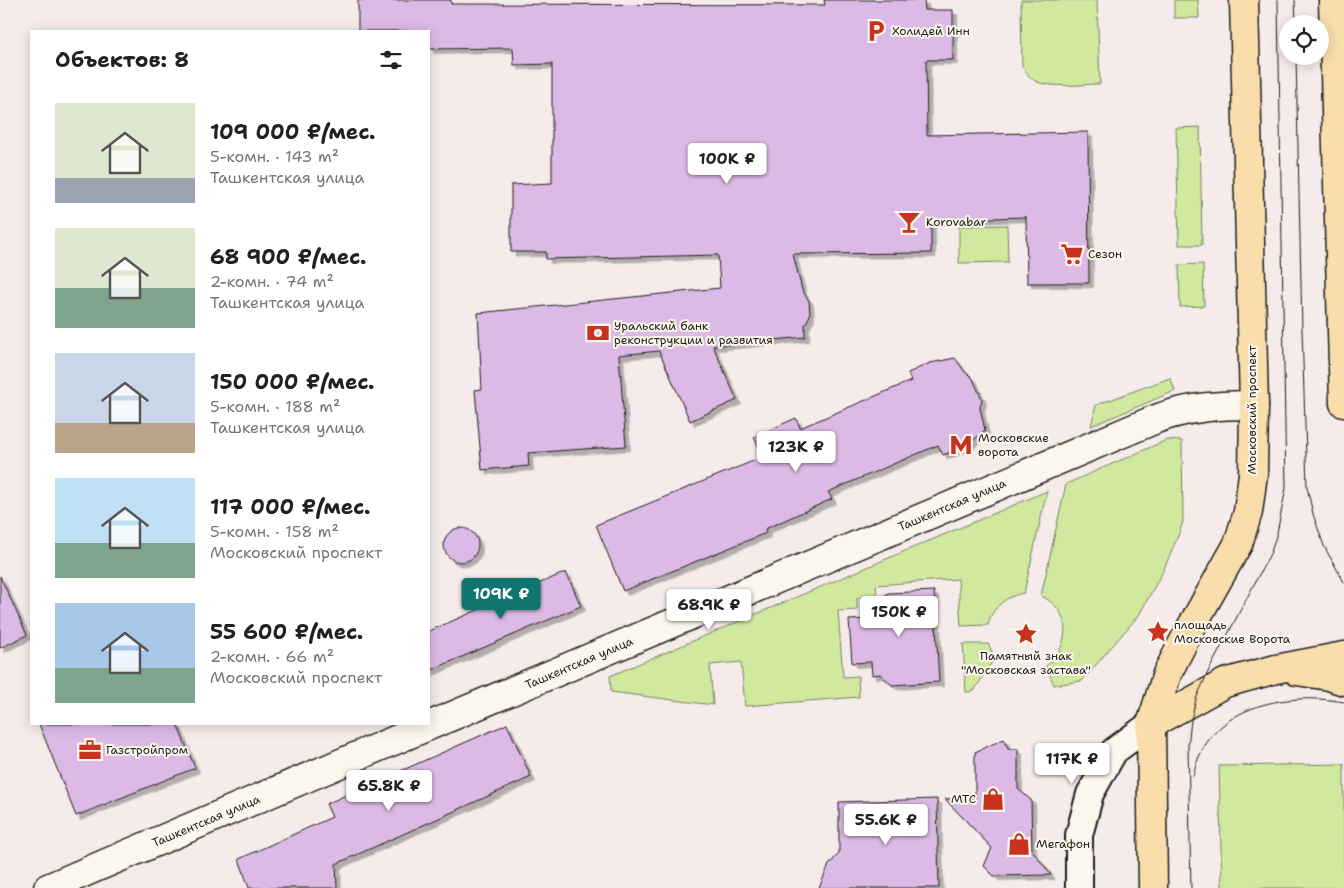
<!DOCTYPE html>
<html lang="ru">
<meta charset="utf-8">
<style>
:root{--surface:#fff;--page:#f6f6f6;--text:#202124;--muted:#757577;--accent:#0f766e}
body{margin:0;font-family:"Shantell Sans",sans-serif;background:var(--page);color:var(--text);height:100vh;display:flex;flex-direction:column;font-size:19px;white-space:nowrap}
*{box-sizing:border-box;margin:0}
p{font-size:16px;color:var(--muted)}
.icon{flex:none;width:28px;height:28px;fill:none;stroke:currentColor;stroke-width:2;stroke-linecap:round;stroke-linejoin:round}
.map{position:relative;flex:1;overflow:hidden}
.side{position:absolute;left:30px;top:30px;width:400px;height:695px;display:flex;flex-direction:column;background:var(--surface);border-radius:0px;box-shadow:0 2px 12px #0003}
.side>*{flex:none}
.buttons{position:absolute;left:1279px;top:15px;display:grid;gap:10px}
.buttons a{display:grid;place-items:center;width:50px;height:50px;border-radius:50%;background:var(--surface);box-shadow:0 2px 12px #0003;font-size:25px}
.price{position:absolute;translate:-50% -42px;padding:0 11px;border-radius:5px;background:#fff;color:#222;font-size:16px;line-height:32px;filter:drop-shadow(0 1px 2px #0008)}
.price::after{content:'';position:absolute;left:50%;top:30px;width:15px;height:11px;margin-left:-8px;background:inherit;clip-path:polygon(0 0,100% 0,50% 100%)}
.price.on{background:var(--accent);color:#fff}
ul{padding:0;list-style:none}
li{display:flex;align-items:center;gap:15px;height:125px;padding:0 25px}
li span{display:grid;place-items:center;flex:none;width:140px;height:100px;border-radius:0px;color:#555}
li>.icon{margin-inline-start:auto}
span .icon{width:60px;height:60px;fill:#fffc;stroke-width:1}
li b{font-size:21px}
h2{display:flex;justify-content:space-between;align-items:center;height:60px;padding:0 25px;font-size:21px}
.map>svg:first-child{display:block}
.green{fill:#d0e99f;stroke:#76825e}
.building{fill:#ddbae5;stroke:#1c1c1c;filter:url(#shadow)}
.lines{fill:none;stroke-linecap:round;stroke-linejoin:round}
.minor-casing{stroke:#1c1c1c;stroke-width:30}
.tertiary-casing{stroke:#1c1c1c;stroke-width:31}
.primary-casing{stroke:#1c1c1c;stroke-width:31}
.minor{stroke:#fbf7ec;stroke-width:26}
.tertiary{stroke:#fbf7ec;stroke-width:28}
.primary{stroke:#f9ddab;stroke-width:28}
.tram{stroke:#1c1c1c;stroke-width:1}
.labels{text-anchor:middle;dominant-baseline:central;stroke-width:4;stroke-linejoin:round;paint-order:stroke}
.poi-label{font-size:12px;fill:#1c1c1c;stroke:#fbf7ec;text-anchor:start}
.street-label{font-size:12px;fill:#1c1c1c;stroke:#fbf7ec}
</style>
<div class="map">
<svg width="1344" height="888" viewBox="0 0 1344 888">
<defs>
<filter id="shadow"><feDropShadow dx="4.5" dy="4.5" stdDeviation="0" flood-color="#0004"/></filter>
</defs>
<rect width="100%" height="100%" fill="#f5ebeb"/>
<filter id="ink" filterUnits="userSpaceOnUse"><feTurbulence type="fractalNoise" baseFrequency=".02" numOctaves="2"/><feDisplacementMap in="SourceGraphic" scale="10" xChannelSelector="R" yChannelSelector="G"/><feConvolveMatrix kernelMatrix="1 2 1 2 8 2 1 2 1" color-interpolation-filters="sRGB"/></filter>
<g filter="url(#ink)">
<!-- green -->
<g class="green">
<path d="M1021,0H1097L1100,84C1082,84 1051,89 1035,81C1029,77 1025,71 1022,66Z"/>
<path d="M1174,0H1198L1199,18H1174Z"/>
<path d="M1200,127L1202,245H1179L1176,128Z"/>
<path d="M1007,225L1008,262L959,263V226Z"/>
<path d="M1203,264L1204,306L1180,307L1179,265Z"/>
<path d="M1170,378L1175,391L1091,426L1096,405Z"/>
<path d="M1167,440L1182,441L1183,522L1178,536L1163,571L1139,615L1082,681L1054,685L1046,666C1071,646 1073,610 1041,596L1066,484Z"/>
<path d="M1047,491L1024,593C1006,596 992,607 988,625L961,626L958,579L876,585L877,597L857,598V610L838,611L843,677L858,676L859,697L745,706L741,662L710,665L713,705L611,692L610,676Z"/>
<path d="M963,644H988L995,657L974,691L966,692Z"/>
<path d="M1344,764V888H1222L1219,766Z"/>
</g>
<!-- building -->
<g class="building">
<path d="M358,0H451V4L825,5L824,0H924L925,10H953V60H926L927,135L1088,132L1089,283H1027L1026,217L931,220V253L793,254L802,290L809,301L810,315L805,325V337L713,346L737,400L690,421L659,351L619,355L626,446L528,453L529,466L482,470L475,390L482,389L478,313L720,288L718,255L546,259V252H511V185L552,183V64L514,65L513,48L429,49V31H358Z"/>
<path d="M955,358L965,372L972,377L982,399L980,408L985,430L968,445L943,455L938,445L828,492L832,499L765,529L766,533L623,591L596,525L763,457L754,437L796,418L800,428L911,381L908,373L930,363Z"/>
<circle cx="461" cy="545" r="17"/>
<path d="M566,572L581,606L429,671V631Z"/>
<path d="M0,576L27,635L0,648Z"/>
<path d="M934,591L939,682L892,685L880,674L872,675L871,662L852,663L849,620L868,619L867,610L888,593Z"/>
<path d="M39,724H177L195,768L76,816Z"/>
<path d="M507,724L531,777L336,864L337,888H249L239,859L332,817L326,804Z"/>
<path d="M1004,739L1008,749H1018V789L1031,800L1032,850L1051,875L994,876L984,866L992,848L945,799L975,798V752Z"/>
<path d="M937,799L939,888H819L829,865L839,853V802Z"/>
</g>
<g class="lines">
<defs>
<path id="minor" d="M1079,888V835L1090,794L1114,751L1151,724"/>
<path id="tertiary" d="M48,888L374,749L1156,419C1188,407 1220,405 1254,405"/>
<g id="primary">
<path d="M1333,0L1344,403"/>
<path d="M1297,671L1329,676L1344,681"/>
<path d="M1151,724L1225,683L1276,669L1344,656"/>
<path d="M1153,888L1151,724L1167,674L1189,631L1238,544L1248,512L1253,474L1254,405L1244,0"/>
</g>
</defs>
<!-- minor casing -->
<use href="#minor" class="minor-casing"/>
<!-- tertiary casing -->
<use href="#tertiary" class="tertiary-casing"/>
<!-- primary casing -->
<use href="#primary" class="primary-casing"/>
<!-- minor -->
<use href="#minor" class="minor"/>
<!-- tertiary -->
<use href="#tertiary" class="tertiary"/>
<!-- primary -->
<use href="#primary" class="primary"/>
<!-- tram -->
<g class="tram">
<path d="M1295,0L1296,24"/>
<path d="M1296,56L1302,330L1307,487L1313,514L1324,546L1344,582"/>
<path d="M1193,776C1207,706 1284,691 1344,702"/>
<path d="M1191,888L1188,746L1191,720L1196,699L1207,674L1271,552L1277,533L1286,488L1278,0"/>
</g>
</g>
</g>
<!-- icons -->
<defs>
<symbol id="parking-bare" viewBox="-9 -9 18 18"><path d="M-3.5-5.5H1a3.5 3.5 0 0 1 0 7H-1V5.5H-3.5ZM-1-3.4V-.6H.8a1.4 1.4 0 0 0 0-2.8Z" fill="#c8321e" stroke="#fbf7ec" stroke-width="2.5" paint-order="stroke"/></symbol>
<symbol id="bar-bare" viewBox="-9 -9 18 18"><path d="M-6-5H6L.8 .8V4.5H3.5V6h-7V4.5H-.8V.8Z" fill="#c8321e" stroke="#fbf7ec" stroke-width="2.5" paint-order="stroke"/></symbol>
<symbol id="supermarket-bare" viewBox="-9 -9 18 18"><path d="M-6-5.5h2.5l.6 2H6L4.5 2H-2.5L-4.4-4H-6ZM-1.5 3.2a1.3 1.3 0 1 0 .1 0ZM3 3.2a1.3 1.3 0 1 0 .1 0Z" fill="#c8321e" stroke="#fbf7ec" stroke-width="2.5" paint-order="stroke"/></symbol>
<symbol id="bank-bare" viewBox="-9 -9 18 18"><path d="M-6-4H6V4H-6ZM0-2.3a2.3 2.3 0 1 0 0 4.6a2.3 2.3 0 1 0 0-4.6Z" fill="#c8321e" stroke="#fbf7ec" stroke-width="2.5" paint-order="stroke"/></symbol>
<symbol id="metro-bare" viewBox="-9 -9 18 18"><path d="M-5.5 5V-5H-3L0 0L3-5H5.5V5H3V-.5L0 4L-3-.5V5Z" fill="#c8321e" stroke="#fbf7ec" stroke-width="2.5" paint-order="stroke"/></symbol>
<symbol id="sight-bare" viewBox="-9 -9 18 18"><path d="M0-6L1.8-2.2L6-1.7L2.9 1.2L3.7 5.4L0 3.3L-3.7 5.4L-2.9 1.2L-6-1.7L-1.8-2.2Z" fill="#c8321e" stroke="#fbf7ec" stroke-width="2.5" paint-order="stroke"/></symbol>
<symbol id="office-bare" viewBox="-9 -9 18 18"><path d="M-6-3h4V-5.5h4V-3h4V5H-6ZM-1-4.5V-3h2v-1.5ZM-6 0V1H6V0Z" fill="#c8321e" stroke="#fbf7ec" stroke-width="2.5" paint-order="stroke"/></symbol>
<symbol id="shop-bare" viewBox="-9 -9 18 18"><path d="M-5-2.5h2.3a2.7 3.5 0 0 1 5.4 0H5L5.5 6h-11ZM-1.5-2.5h3a1.5 2.3 0 0 0-3 0Z" fill="#c8321e" stroke="#fbf7ec" stroke-width="2.5" paint-order="stroke"/></symbol>
</defs>
<g fill-rule="evenodd">
<use href="#parking-bare" x="860" y="15" width="32" height="32"/>
<use href="#bar-bare" x="893" y="206" width="32" height="32"/>
<use href="#supermarket-bare" x="1056" y="238" width="32" height="32"/>
<use href="#bank-bare" x="582" y="317" width="32" height="32"/>
<use href="#metro-bare" x="945" y="429" width="32" height="32"/>
<use href="#sight-bare" x="1142" y="616" width="32" height="32"/>
<use href="#sight-bare" x="1010" y="618" width="32" height="32"/>
<use href="#office-bare" x="74" y="734" width="32" height="32"/>
<use href="#shop-bare" x="977" y="783" width="32" height="32"/>
<use href="#shop-bare" x="1003" y="828" width="32" height="32"/>
</g>
<g class="labels">
<!-- poi labels -->
<g class="poi-label">
<text x="892" y="31">Холидей Инн</text>
<text x="926" y="222">Korovabar</text>
<text x="1088" y="254">Сезон</text>
<text x="614" y="326">Уральский банк<tspan x="614" dy="14">реконструкции и развития</tspan></text>
<text x="978" y="438">Московские<tspan x="978" dy="14">ворота</tspan></text>
<text x="1174" y="625">площадь<tspan x="1174" dy="14">Московские Ворота</tspan></text>
<text x="1026" y="656" text-anchor="middle">Памятный знак<tspan x="1026" dy="14">"Московская застава"</tspan></text>
<text x="106" y="750">Газстройпром</text>
<text x="976" y="799" text-anchor="end">МТС</text>
<text x="1036" y="844">Мегафон</text>
</g>
<!-- street labels -->
<g class="street-label">
<text transform="translate(1252 410) rotate(-90)">Московский проспект</text>
<text transform="translate(952 505) rotate(-23)">Ташкентская улица</text>
<text transform="translate(579 663) rotate(-23)">Ташкентская улица</text>
<text transform="translate(206 821) rotate(-23)">Ташкентская улица</text>
</g>
</g>
</svg>
<div class="buttons">
<a><svg class="icon" aria-label="locate" viewBox="0 0 24 24"><circle cx="12" cy="12" r="6"/><path d="M12 2v4M12 18v4M2 12h4M18 12h4"/></svg></a>
</div>
<b class="price" style="left:727px;top:185px">100K ₽</b>
<b class="price" style="left:796px;top:473px">123K ₽</b>
<b class="price on" style="left:501px;top:620px">109K ₽</b>
<b class="price" style="left:709px;top:631px">68.9K ₽</b>
<b class="price" style="left:899px;top:638px">150K ₽</b>
<b class="price" style="left:1072px;top:785px">117K ₽</b>
<b class="price" style="left:389px;top:812px">65.8K ₽</b>
<b class="price" style="left:886px;top:846px">55.6K ₽</b>
<section class="side">
<h2>Объектов: 8<svg class="icon" aria-label="filters" viewBox="0 0 24 24"><path d="M4 7h16M4 17h16"/><circle cx="9" cy="7" r="2"/><circle cx="15" cy="17" r="2"/></svg></h2>
<ul>
<li><span style="background:linear-gradient(#dfe7d0 75%,#9aa5b1 0)"><svg class="icon" aria-label="home" viewBox="0 0 24 24"><path d="M3 11l9-7 9 7M6 9v11h12V9"/></svg></span><div><b>109 000 ₽/мес.</b><p>5-комн. · 143 m²</p><p>Ташкентская улица</p></div></li>
<li><span style="background:linear-gradient(#dfe7d0 60%,#7fa58c 0)"><svg class="icon" aria-label="home" viewBox="0 0 24 24"><path d="M3 11l9-7 9 7M6 9v11h12V9"/></svg></span><div><b>68 900 ₽/мес.</b><p>2-комн. · 74 m²</p><p>Ташкентская улица</p></div></li>
<li><span style="background:linear-gradient(#c9d6e8 70%,#b9a48a 0)"><svg class="icon" aria-label="home" viewBox="0 0 24 24"><path d="M3 11l9-7 9 7M6 9v11h12V9"/></svg></span><div><b>150 000 ₽/мес.</b><p>5-комн. · 188 m²</p><p>Ташкентская улица</p></div></li>
<li><span style="background:linear-gradient(#bfe0f5 65%,#7fa58c 0)"><svg class="icon" aria-label="home" viewBox="0 0 24 24"><path d="M3 11l9-7 9 7M6 9v11h12V9"/></svg></span><div><b>117 000 ₽/мес.</b><p>5-комн. · 158 m²</p><p>Московский проспект</p></div></li>
<li><span style="background:linear-gradient(#a9c7e8 65%,#7fa58c 0)"><svg class="icon" aria-label="home" viewBox="0 0 24 24"><path d="M3 11l9-7 9 7M6 9v11h12V9"/></svg></span><div><b>55 600 ₽/мес.</b><p>2-комн. · 66 m²</p><p>Московский проспект</p></div></li>
</ul>
</section>
</div>
